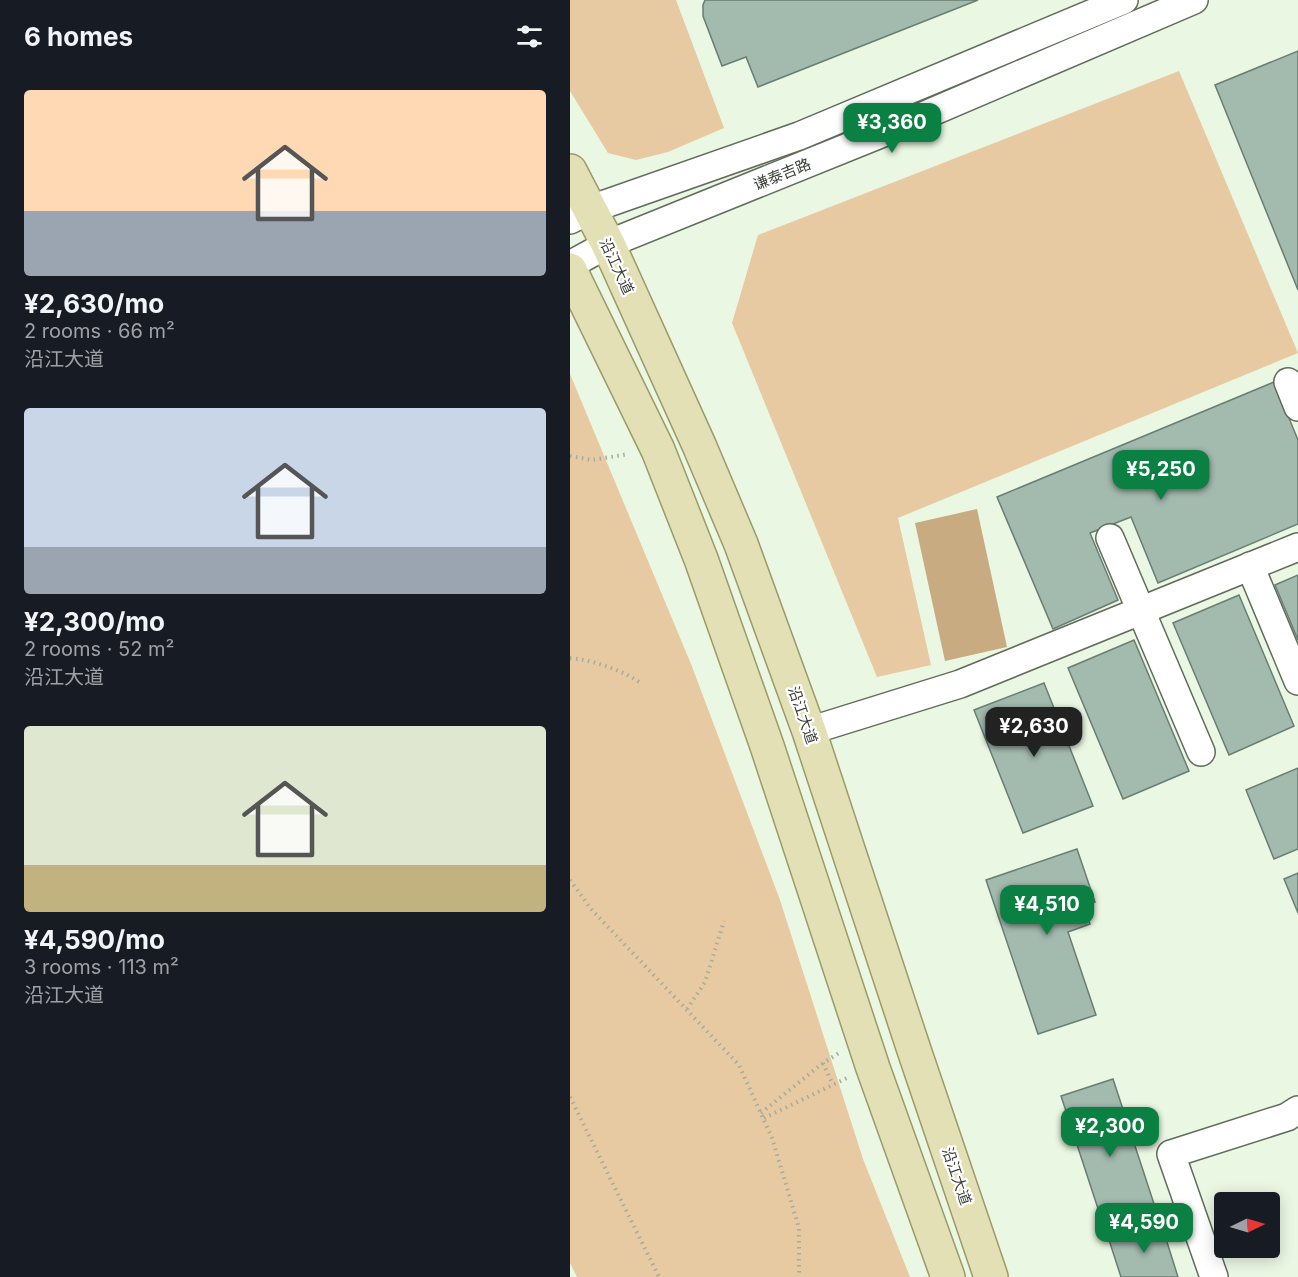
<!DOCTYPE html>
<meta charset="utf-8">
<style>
:root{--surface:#171b24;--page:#242831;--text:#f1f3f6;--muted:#9ea1a6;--accent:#0b8043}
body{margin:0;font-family:Inter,"Noto Sans SC",sans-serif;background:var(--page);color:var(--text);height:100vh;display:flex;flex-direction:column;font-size:22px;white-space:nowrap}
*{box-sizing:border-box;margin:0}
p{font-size:20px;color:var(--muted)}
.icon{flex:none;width:33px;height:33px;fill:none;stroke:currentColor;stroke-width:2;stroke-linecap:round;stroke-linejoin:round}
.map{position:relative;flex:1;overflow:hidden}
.sheet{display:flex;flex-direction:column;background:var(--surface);width:570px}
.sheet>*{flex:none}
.needle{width:39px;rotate:85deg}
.tools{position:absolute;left:644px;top:1192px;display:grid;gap:12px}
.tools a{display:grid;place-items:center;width:66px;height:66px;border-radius:6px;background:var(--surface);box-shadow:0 3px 15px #0003;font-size:30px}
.price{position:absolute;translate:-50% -51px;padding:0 14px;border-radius:12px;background:var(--accent);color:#fff;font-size:20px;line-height:39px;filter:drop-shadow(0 2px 3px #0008)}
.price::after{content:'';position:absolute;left:50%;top:36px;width:18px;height:14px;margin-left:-9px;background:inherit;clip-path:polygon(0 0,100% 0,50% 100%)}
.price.current{background:#222;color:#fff}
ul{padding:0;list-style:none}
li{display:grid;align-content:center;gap:12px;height:318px;padding:0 24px}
li span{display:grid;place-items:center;height:186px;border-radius:6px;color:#555}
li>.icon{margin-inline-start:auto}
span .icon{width:108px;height:108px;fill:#fffc;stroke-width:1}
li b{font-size:26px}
h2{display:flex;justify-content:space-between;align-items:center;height:72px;padding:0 24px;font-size:26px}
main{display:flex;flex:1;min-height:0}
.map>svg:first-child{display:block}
.green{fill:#e7caa1}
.forest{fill:#c8ab80}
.building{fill:#a3baaf;stroke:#687e73;stroke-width:1.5}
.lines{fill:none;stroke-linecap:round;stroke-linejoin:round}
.minor-casing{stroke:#606b5a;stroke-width:30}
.major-casing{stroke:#9b9a68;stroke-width:36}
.path{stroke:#a2ad9d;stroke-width:4;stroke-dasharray:1.5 4.5;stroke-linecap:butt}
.minor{stroke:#fff;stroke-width:27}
.major{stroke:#e3e0b5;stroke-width:33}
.labels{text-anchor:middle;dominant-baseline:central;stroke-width:4.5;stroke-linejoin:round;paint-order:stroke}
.street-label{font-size:15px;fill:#383e36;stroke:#fff}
</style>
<main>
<section class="sheet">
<h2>6 homes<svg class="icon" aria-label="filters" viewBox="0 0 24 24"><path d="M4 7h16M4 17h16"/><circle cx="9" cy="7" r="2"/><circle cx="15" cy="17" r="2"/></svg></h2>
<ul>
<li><span style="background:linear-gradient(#ffd9b3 65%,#9aa5b1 0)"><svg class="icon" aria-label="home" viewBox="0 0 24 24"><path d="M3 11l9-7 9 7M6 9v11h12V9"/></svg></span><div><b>¥2,630/mo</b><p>2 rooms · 66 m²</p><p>沿江大道</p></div></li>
<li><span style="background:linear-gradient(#c9d6e8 75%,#9aa5b1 0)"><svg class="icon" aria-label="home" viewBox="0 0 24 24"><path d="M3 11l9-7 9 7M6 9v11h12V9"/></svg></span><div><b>¥2,300/mo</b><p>2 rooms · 52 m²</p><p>沿江大道</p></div></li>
<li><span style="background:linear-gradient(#dfe7d0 75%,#c2b280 0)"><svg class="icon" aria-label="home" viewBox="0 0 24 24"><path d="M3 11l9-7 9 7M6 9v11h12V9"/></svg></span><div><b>¥4,590/mo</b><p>3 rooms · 113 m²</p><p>沿江大道</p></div></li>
</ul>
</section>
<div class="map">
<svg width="728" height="1277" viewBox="0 0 728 1277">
<rect width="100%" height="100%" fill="#eaf7e3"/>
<!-- green -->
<g class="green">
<path d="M0,0H106L154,128L98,152L66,160L38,153L0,91Z"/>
<path d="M609,71L728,353L328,518L361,665L307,677L162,323L188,235Z"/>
<path d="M0,374L121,664L210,900L293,1159L340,1277H7L0,1263Z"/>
</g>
<!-- forest -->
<path class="forest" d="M407,509L437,647L375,661L345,523Z"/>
<!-- building -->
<g class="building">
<path d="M135,0H408L188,87L176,57L152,66L133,16V5Z"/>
<path d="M728,51V290L645,85Z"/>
<path d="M704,382L728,440V524L588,583L561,517L520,533L548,600L483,629L427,497Z"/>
<path d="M728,575V640L705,585Z"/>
<path d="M669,595L724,726L659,755L603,623Z"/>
<path d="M564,640L619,771L553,799L498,668Z"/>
<path d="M474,683L523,806L453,833L404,710Z"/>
<path d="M728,768V849L704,859L676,790Z"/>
<path d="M507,849L525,902L514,906L520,924L498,932L526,1015L468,1034L416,880Z"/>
<path d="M728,873V913L714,879Z"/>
<path d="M543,1079L589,1219L537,1236L491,1096Z"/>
<path d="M591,1223L608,1277H551L539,1240Z"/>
</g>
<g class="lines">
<defs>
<g id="minor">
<path d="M0,220L21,209L229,136L554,0"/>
<path d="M0,265L38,244L313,133L624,0"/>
<path d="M718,382L728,407"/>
<path d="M540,538L631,752"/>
<path d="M680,566L728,681"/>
<path d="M239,731L390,684L728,547"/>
<path d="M644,1277L601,1154L717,1117L728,1110"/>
</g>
<g id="major">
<path d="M0,171L38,244L129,445L171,544L239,731L344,1050L421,1277"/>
<path d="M0,270L88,450L131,559L197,746L303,1068L378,1277"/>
</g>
</defs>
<!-- minor casing -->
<use href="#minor" class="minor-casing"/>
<!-- major casing -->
<use href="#major" class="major-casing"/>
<!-- path -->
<g class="path">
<path d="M0,456L22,460L59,454"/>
<path d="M0,658C26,661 49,669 71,683"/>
<path d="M0,880L21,909L169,1065L202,1138L229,1228V1277"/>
<path d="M117,1009L135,982L154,921"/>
<path d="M253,1063L263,1085"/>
<path d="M0,1097L89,1277"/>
<path d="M191,1113L253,1063L269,1053"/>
<path d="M194,1118L277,1078"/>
</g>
<!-- minor -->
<use href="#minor" class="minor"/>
<!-- major -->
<use href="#major" class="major"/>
</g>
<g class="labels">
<!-- street labels -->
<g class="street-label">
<text transform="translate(212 174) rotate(-22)">谦泰吉路</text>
<text transform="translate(47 266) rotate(65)">沿江大道</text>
<text transform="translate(233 715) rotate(71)">沿江大道</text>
<text transform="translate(387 1176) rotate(71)">沿江大道</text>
</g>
</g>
</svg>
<div class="tools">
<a><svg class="needle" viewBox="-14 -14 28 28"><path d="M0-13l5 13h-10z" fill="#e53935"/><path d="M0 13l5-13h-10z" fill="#9ea1a6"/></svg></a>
</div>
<b class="price" style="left:322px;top:154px">¥3,360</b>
<b class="price" style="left:591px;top:501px">¥5,250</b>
<b class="price current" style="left:464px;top:758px">¥2,630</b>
<b class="price" style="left:477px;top:936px">¥4,510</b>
<b class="price" style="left:540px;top:1158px">¥2,300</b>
<b class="price" style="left:574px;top:1254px">¥4,590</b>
</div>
</main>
